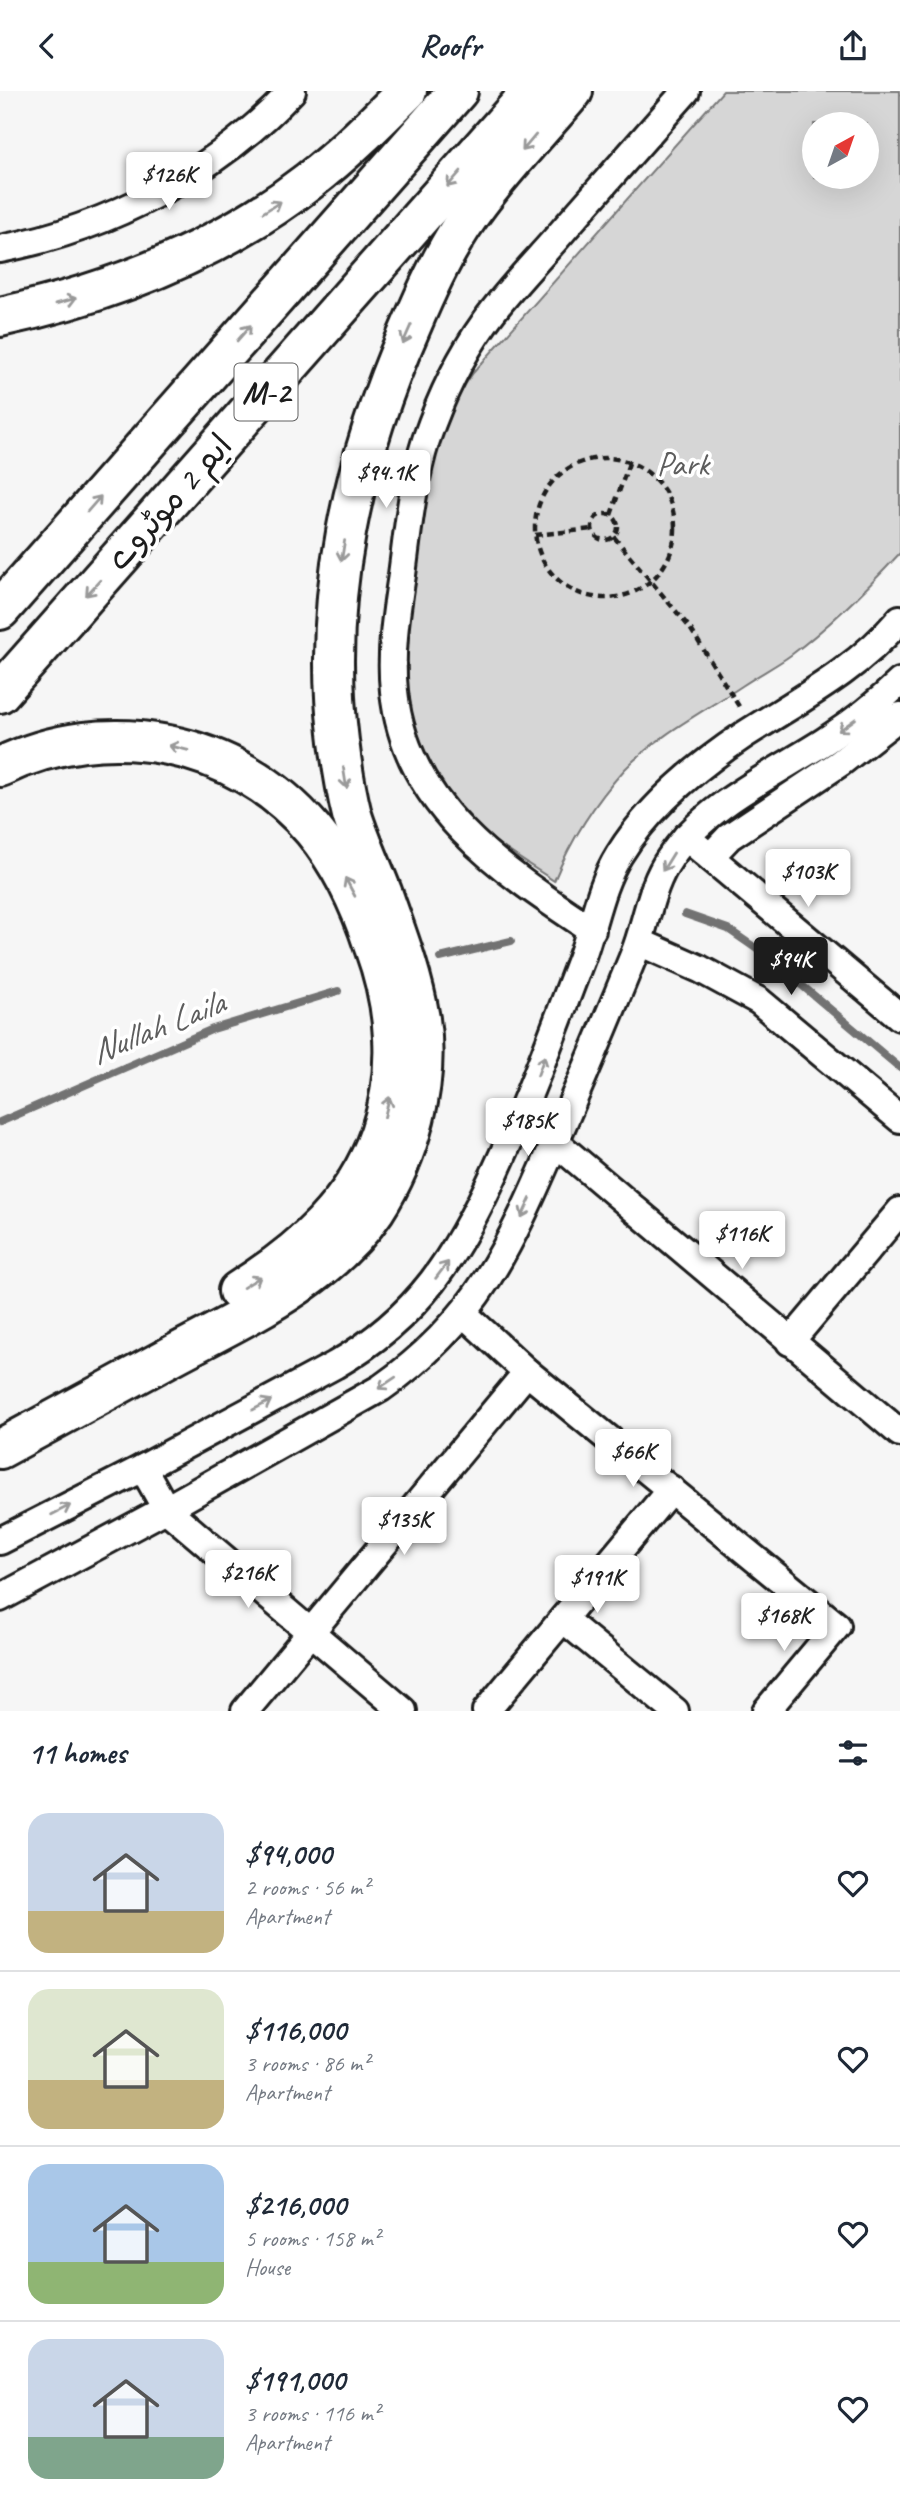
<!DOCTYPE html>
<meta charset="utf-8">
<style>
:root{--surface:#fff;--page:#f2f2f3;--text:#1f2937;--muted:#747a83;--line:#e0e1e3;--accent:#1c1c1c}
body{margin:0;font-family:Caveat,"Playpen Sans Arabic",sans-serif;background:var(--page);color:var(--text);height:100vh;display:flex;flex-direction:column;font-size:26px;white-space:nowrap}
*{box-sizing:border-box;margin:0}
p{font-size:23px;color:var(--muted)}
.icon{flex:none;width:38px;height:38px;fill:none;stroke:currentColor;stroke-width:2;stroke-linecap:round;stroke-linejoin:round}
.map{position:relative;height:1620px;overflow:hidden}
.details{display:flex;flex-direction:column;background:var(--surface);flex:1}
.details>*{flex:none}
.needle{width:46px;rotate:40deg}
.controls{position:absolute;left:802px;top:21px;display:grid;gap:14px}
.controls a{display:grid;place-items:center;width:77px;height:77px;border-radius:50%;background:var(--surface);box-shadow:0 7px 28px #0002;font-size:35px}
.price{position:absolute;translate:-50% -60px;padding:0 16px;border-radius:7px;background:#fff;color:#222;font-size:23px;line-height:46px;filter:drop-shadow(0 2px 4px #0008)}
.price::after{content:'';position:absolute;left:50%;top:42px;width:21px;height:16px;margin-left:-10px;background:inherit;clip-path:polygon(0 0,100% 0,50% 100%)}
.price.current{background:var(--accent);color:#fff}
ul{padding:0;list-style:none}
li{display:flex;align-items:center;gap:21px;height:175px;padding:0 28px}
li+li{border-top:2px solid var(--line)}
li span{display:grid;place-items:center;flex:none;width:196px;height:140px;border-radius:21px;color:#555}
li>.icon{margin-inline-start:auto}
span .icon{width:84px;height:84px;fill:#fffc;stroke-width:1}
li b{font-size:30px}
h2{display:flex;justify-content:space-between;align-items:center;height:84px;padding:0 28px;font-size:30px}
header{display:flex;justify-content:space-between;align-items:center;height:91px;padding:0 28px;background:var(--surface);font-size:32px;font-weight:600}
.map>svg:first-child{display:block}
.green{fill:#d6d6d6;stroke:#797979;stroke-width:2;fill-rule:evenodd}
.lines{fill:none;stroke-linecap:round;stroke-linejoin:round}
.stream{stroke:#727272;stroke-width:8}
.minor-casing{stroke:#1c1c1c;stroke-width:32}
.highway-casing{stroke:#1c1c1c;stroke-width:44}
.path{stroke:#1c1c1c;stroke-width:4.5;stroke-dasharray:7 5;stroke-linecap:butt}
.minor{stroke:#fff;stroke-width:26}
.highway{stroke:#fff;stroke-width:38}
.oneway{stroke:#999}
.labels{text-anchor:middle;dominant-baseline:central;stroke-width:7;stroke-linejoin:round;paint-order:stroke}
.shield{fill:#fff;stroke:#606060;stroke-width:2}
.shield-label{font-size:32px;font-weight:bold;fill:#1c1c1c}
.park-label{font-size:33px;fill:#5d5d5d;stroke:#fff}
.street-label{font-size:33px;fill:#1c1c1c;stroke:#fff}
.water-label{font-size:35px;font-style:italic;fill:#5d5d5d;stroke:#fff}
</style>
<header><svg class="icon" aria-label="back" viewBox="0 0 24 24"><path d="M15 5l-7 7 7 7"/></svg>Roofr<svg class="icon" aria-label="share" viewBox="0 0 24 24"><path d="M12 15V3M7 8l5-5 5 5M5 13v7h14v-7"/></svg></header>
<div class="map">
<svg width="900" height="1620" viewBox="0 0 900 1620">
<rect width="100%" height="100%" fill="#f6f6f6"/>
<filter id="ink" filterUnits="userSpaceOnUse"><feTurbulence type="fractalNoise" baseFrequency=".0143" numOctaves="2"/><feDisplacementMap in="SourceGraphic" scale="14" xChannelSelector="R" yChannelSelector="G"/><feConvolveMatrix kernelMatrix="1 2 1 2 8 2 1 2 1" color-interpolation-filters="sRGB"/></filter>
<g filter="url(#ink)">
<!-- green -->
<path class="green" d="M723,0H900V462C866,499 831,534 791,564C776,575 758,584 742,595C703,621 658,644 625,678C595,711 571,749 554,790C510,761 462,733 434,687C427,676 407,624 405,612C400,579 406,544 410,511C418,435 427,346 473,282ZM814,33H866V86H814Z"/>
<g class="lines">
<!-- stream -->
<g class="stream">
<path d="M685,823L728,838L767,865L900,977"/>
<path d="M440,867L511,850"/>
<path d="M0,1031L213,938L338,900"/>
</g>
<defs>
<g id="minor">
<path d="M0,158C110,137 216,81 292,0"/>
<path d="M686,746L900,926"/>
<path d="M710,766L729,746L840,672L900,625"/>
<path d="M592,839C503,780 405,716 394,600C390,562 396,522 402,484C408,439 412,393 426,349C440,308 460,266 485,231C509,197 540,167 567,135C607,90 646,45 686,0"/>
<path d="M639,851L700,878L759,910L900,1028"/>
<path d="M555,1051L900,1342"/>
<path d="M463,1222L527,1281L837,1535L766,1620"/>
<path d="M790,1251L900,1120"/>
<path d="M143,1377L166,1418L403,1620"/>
<path d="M0,1450L143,1377L335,1274C419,1226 457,1164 496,1079C528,1010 554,939 581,868C594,833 599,796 619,764C649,715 696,676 744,644C800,608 856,580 900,528"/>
<path d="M0,1507L166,1418L381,1297C477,1230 510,1155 555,1051C582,989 608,927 633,866C647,833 649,797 670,767C704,715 774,683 825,650C851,633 877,613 900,591"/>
<path d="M563,1528L675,1620"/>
<path d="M245,1620L527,1281"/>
<path d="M486,1620L671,1398"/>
</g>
<g id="highway">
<path d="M0,226C111,202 218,161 309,90C344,63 376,31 407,0"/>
<path d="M0,519L458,0"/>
<path d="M0,602L532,0"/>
<path d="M0,676C106,624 236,648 313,739C342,774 360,813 374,856C396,916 401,981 380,1042C355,1114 300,1161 238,1200"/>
<path d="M0,1358C58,1326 117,1295 175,1263C246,1225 329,1188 375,1119C410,1065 430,992 420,928C413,885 397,843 382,801C372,775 360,750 352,724C346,700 342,675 339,650C321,509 353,367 410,238C425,203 441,167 462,135C494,87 536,44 573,0"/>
</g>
</defs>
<!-- minor casing -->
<use href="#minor" class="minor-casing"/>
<!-- highway casing -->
<use href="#highway" class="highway-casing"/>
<!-- path -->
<g class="path">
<circle cx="605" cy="437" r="70"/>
<circle cx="605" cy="436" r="13"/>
<path d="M611,424L629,372"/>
<path d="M535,444L593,438"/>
<path d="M614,446L690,537L740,617"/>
</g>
<!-- minor -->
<use href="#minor" class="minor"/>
<!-- highway -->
<use href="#highway" class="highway"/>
</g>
<!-- one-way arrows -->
<defs><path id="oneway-shaft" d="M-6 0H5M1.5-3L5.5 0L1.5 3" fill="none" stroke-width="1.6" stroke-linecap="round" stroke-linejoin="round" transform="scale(1.75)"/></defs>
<g class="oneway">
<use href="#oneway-shaft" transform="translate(529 52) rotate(130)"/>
<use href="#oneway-shaft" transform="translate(454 88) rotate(131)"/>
<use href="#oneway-shaft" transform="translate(272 116) rotate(-32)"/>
<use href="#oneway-shaft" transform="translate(66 210) rotate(-16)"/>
<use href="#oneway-shaft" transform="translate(244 242) rotate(-49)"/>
<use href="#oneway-shaft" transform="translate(407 243) rotate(114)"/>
<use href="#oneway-shaft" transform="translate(94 413) rotate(-49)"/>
<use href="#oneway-shaft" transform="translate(343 460) rotate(99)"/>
<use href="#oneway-shaft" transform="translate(93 497) rotate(132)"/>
<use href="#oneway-shaft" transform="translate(847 634) rotate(144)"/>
<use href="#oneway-shaft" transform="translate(179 657) rotate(-166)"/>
<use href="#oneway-shaft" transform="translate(345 687) rotate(81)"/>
<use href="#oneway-shaft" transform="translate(668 771) rotate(122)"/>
<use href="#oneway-shaft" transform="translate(350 796) rotate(-118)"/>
<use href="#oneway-shaft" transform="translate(541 975) rotate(-70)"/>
<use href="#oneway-shaft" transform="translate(387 1016) rotate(-76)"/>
<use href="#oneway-shaft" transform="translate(526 1117) rotate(115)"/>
<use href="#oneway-shaft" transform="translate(442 1179) rotate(-53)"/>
<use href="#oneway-shaft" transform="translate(252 1191) rotate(-32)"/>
<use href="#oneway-shaft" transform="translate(387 1292) rotate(146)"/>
<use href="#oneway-shaft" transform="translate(262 1314) rotate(-28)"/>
<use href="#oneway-shaft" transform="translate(61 1419) rotate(-27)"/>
</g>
</g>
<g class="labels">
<!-- shield labels -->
<rect class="shield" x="234.5" y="272.5" width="63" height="57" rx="5"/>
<g class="shield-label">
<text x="266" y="301">M-2</text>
</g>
<!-- park labels -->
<g class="park-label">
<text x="683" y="373">Park</text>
</g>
<!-- street labels -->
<g class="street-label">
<text transform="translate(169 411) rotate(-48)">ایم 2 موٹروے</text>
</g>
<!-- water labels -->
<g class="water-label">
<text transform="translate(157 936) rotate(-22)">Nullah Laila</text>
</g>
</g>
</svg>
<div class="controls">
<a><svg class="needle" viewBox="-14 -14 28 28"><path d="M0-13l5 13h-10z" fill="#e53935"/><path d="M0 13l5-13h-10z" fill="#747a83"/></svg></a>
</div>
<b class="price" style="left:169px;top:121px">$126K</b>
<b class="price" style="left:386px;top:419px">$94.1K</b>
<b class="price" style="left:808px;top:818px">$103K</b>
<b class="price current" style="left:791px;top:906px">$94K</b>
<b class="price" style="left:528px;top:1067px">$185K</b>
<b class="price" style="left:742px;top:1180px">$116K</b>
<b class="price" style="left:633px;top:1398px">$66K</b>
<b class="price" style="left:404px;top:1466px">$135K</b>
<b class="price" style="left:248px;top:1519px">$216K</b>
<b class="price" style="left:597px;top:1524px">$191K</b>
<b class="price" style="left:784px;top:1562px">$168K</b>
</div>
<section class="details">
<h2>11 homes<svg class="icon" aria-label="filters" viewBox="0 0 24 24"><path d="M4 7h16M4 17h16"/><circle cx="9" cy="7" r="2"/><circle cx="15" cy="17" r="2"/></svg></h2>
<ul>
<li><span style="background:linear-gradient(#c9d6e8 70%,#c2b280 0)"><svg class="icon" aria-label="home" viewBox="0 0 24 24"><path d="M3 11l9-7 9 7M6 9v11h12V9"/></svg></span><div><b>$94,000</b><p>2 rooms · 56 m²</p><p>Apartment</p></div><svg class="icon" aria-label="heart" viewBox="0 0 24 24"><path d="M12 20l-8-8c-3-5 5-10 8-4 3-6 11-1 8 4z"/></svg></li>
<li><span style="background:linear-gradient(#dfe7d0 65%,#c2b280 0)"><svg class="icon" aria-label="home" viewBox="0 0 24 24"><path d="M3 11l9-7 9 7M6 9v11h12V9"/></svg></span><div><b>$116,000</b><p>3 rooms · 86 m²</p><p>Apartment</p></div><svg class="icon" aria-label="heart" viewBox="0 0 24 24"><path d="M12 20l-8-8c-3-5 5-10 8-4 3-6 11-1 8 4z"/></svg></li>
<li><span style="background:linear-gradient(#a9c7e8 70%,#8fb573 0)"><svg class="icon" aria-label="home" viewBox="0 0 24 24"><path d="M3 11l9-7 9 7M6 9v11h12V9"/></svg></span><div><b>$216,000</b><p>5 rooms · 158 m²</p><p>House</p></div><svg class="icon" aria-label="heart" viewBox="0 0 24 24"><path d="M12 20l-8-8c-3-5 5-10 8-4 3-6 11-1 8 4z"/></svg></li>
<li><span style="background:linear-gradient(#c9d6e8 70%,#7fa58c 0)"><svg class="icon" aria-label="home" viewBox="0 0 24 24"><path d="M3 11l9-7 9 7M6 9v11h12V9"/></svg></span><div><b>$191,000</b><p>3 rooms · 116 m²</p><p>Apartment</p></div><svg class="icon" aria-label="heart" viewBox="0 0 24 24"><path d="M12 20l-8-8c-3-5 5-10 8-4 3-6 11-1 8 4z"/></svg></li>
</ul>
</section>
